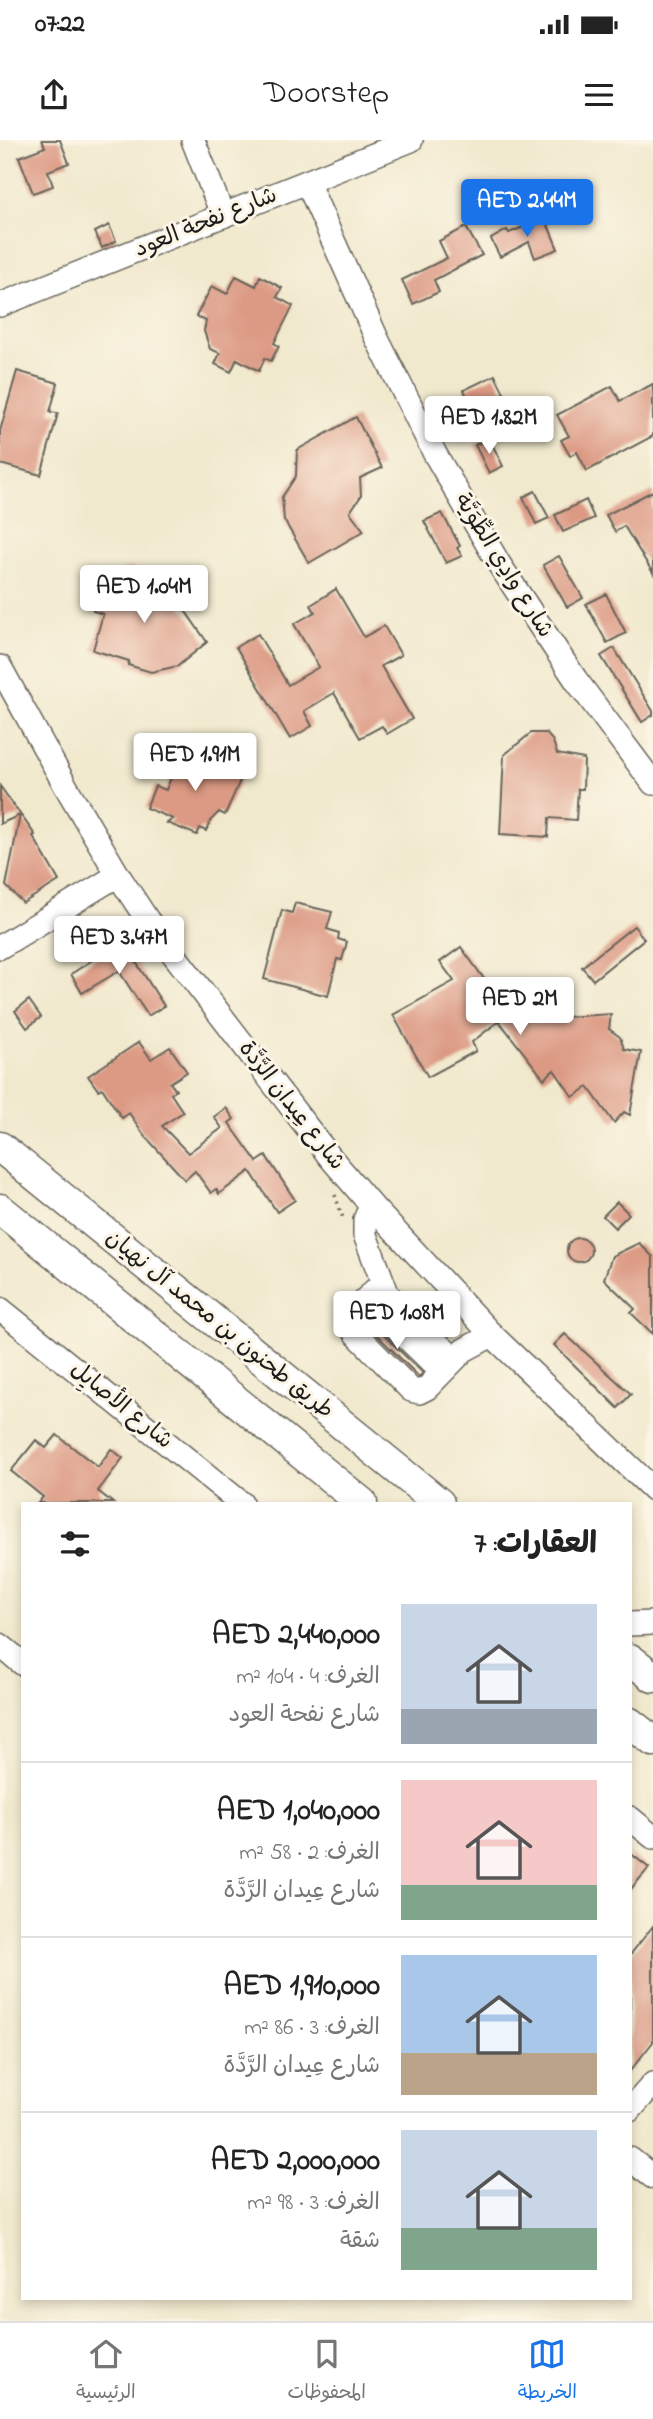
<!DOCTYPE html>
<html lang="ar">
<meta charset="utf-8">
<style>
:root{--surface:#fff;--page:#f6f6f6;--text:#222;--muted:#767676;--line:#e0e0e0;--accent:#1a73e8}
body{margin:0;font-family:"Indie Flower","Playpen Sans Arabic",sans-serif;background:var(--page);color:var(--text);direction:rtl;height:100vh;display:flex;flex-direction:column;font-size:26px;white-space:nowrap}
*{box-sizing:border-box;margin:0}
p{font-size:23px;color:var(--muted)}
.icon{flex:none;width:38px;height:38px;fill:none;stroke:currentColor;stroke-width:2;stroke-linecap:round;stroke-linejoin:round}
.map{position:relative;flex:1;overflow:hidden;direction:ltr}
.details{position:absolute;left:21px;top:1362px;width:611px;height:798px;display:flex;flex-direction:column;background:var(--surface);border-radius:0px;box-shadow:0 4px 10px #0003;direction:rtl}
.details>*{flex:none}
.price{position:absolute;translate:-50% -60px;padding:0 16px;border-radius:7px;background:#fff;color:#222;font-size:23px;line-height:46px;filter:drop-shadow(0 2px 4px #0008)}
.price::after{content:'';position:absolute;left:50%;top:42px;width:21px;height:16px;margin-left:-10px;background:inherit;clip-path:polygon(0 0,100% 0,50% 100%)}
.price.active{background:var(--accent);color:#fff}
ul{padding:0;list-style:none}
li{display:flex;align-items:center;gap:21px;height:175px;padding:0 35px}
li+li{border-top:2px solid var(--line)}
li span{display:grid;place-items:center;flex:none;width:196px;height:140px;border-radius:0px;color:#555}
li>.icon{margin-inline-start:auto}
span .icon{width:84px;height:84px;fill:#fffc;stroke-width:1}
li b{font-size:30px}
h2{display:flex;justify-content:space-between;align-items:center;height:84px;padding:0 35px;font-size:30px}
.status{display:flex;justify-content:space-between;align-items:center;height:49px;padding:0 35px;background:var(--surface);direction:ltr}
.status svg{height:19px;fill:currentColor}
header{display:flex;justify-content:space-between;align-items:center;height:91px;padding:0 35px;background:var(--surface);font-size:32px;font-weight:600}
.dock{display:flex;justify-content:space-around;align-items:center;height:98px;border-top:2px solid var(--line);background:var(--surface);font-size:19px;color:var(--muted)}
.dock a{display:grid;justify-items:center;gap:4px}
.dock .active{color:var(--accent)}
.map>svg:first-child{display:block}
.building{fill:#dc9983}
.lines{fill:none;stroke-linecap:round;stroke-linejoin:round}
.minor-casing{stroke:#67645a;stroke-width:26}
.major-casing{stroke:#67645a;stroke-width:33}
.path{stroke:#67645a;stroke-width:3.5;stroke-dasharray:2 5;stroke-linecap:butt}
.minor{stroke:#fff;stroke-width:23}
.major{stroke:#fff;stroke-width:30}
.labels{text-anchor:middle;dominant-baseline:central;stroke-width:6;stroke-linejoin:round;paint-order:stroke}
.street-label{font-size:23px;fill:#1c1c1c;stroke:#fcf5e5}
</style>
<div class="status"><b>07:22</b><svg viewBox="0 0 49 12"><path d="M0 12V9h3v3zM5 12V6h3v6zM10 12V3h3v9zM15 12V0h3v12zM26 1h20v11H26zM47 4h2v5h-2z"/></svg></div>
<header><svg class="icon" aria-label="menu" viewBox="0 0 24 24"><path d="M4 6h16M4 12h16M4 18h16"/></svg>Doorstep<svg class="icon" aria-label="share" viewBox="0 0 24 24"><path d="M12 15V3M7 8l5-5 5 5M5 13v7h14v-7"/></svg></header>
<div class="map">
<svg width="653" height="2181" viewBox="0 0 653 2181">
<rect width="100%" height="100%" fill="#fcf5e5"/>
<filter id="ink" filterUnits="userSpaceOnUse"><feTurbulence type="fractalNoise" baseFrequency=".0143" numOctaves="2"/><feDisplacementMap in="SourceGraphic" scale="14" xChannelSelector="R" yChannelSelector="G"/><feConvolveMatrix kernelMatrix="1 2 1 2 8 2 1 2 1" color-interpolation-filters="sRGB"/></filter>
<filter id="wash" filterUnits="userSpaceOnUse"><feTurbulence type="fractalNoise" baseFrequency=".00686" numOctaves="4" result="noise"/><feDisplacementMap in="SourceGraphic" scale="28" xChannelSelector="R" yChannelSelector="G"/><feGaussianBlur stdDeviation="1.57" result="paint"/><feColorMatrix in="noise" values="0 0 0 0 0 0 0 0 0 0 0 0 0 0 0 0 0 1.4 0 .05"/><feComposite in="paint" operator="in"/></filter>
<g filter="url(#wash)">
<rect width="100%" height="100%" fill="#f1e9ce"/>
<g id="blocks">
<!-- building -->
<g class="building">
<path d="M42,0H60L69,23L48,31L53,46L33,53L19,17L45,7Z"/>
<path d="M545,78L558,109L535,118L529,102L500,117L491,99L507,90L509,93Z"/>
<path d="M109,85L116,101L102,108L95,92Z"/>
<path d="M466,87L482,115L434,140L439,152L413,164L402,140L447,118L439,101Z"/>
<path d="M236,136L256,146L260,136L282,148L277,157L293,166L274,203L279,206L271,221L265,218L259,231L237,219L231,232L215,224L220,213L210,209L204,191L206,181L196,176L212,146L227,154Z"/>
<path d="M17,231L58,243L50,272L58,273L41,335L0,324V291Z"/>
<path d="M495,235L504,253L472,268L464,250Z"/>
<path d="M653,244V296L587,331L577,312L570,316L561,300L569,296L557,275L612,246L620,261Z"/>
<path d="M356,277L382,328L360,338L361,356L350,372L364,391L309,423L284,380L282,357L296,336L297,310Z"/>
<path d="M489,298L503,326L489,333L475,305Z"/>
<path d="M535,351L549,378L536,384L523,357Z"/>
<path d="M653,351V433L624,386L615,392L606,375Z"/>
<path d="M586,360L594,378L563,392L555,375Z"/>
<path d="M442,373L460,406L457,408L462,416L446,423L424,381Z"/>
<path d="M559,416L583,458L567,467L543,425Z"/>
<path d="M133,428L145,435L144,445L170,455L186,472L207,502L178,526L151,532L128,525L129,521L93,510L103,474L93,471L102,440L118,445L122,430Z"/>
<path d="M336,449L364,497L384,486L401,515L381,526L412,579L387,594L382,586L360,598L334,553L304,571L312,586L290,599L236,507L258,494L288,545L319,527L294,484L315,472L311,465Z"/>
<path d="M606,454L626,493L607,503L586,464Z"/>
<path d="M614,508L653,571V575L642,582L601,516Z"/>
<path d="M531,593H546L553,601L557,614L584,619L583,649H578L576,680L549,678L548,697L500,694L504,615Z"/>
<path d="M183,608L218,622L217,626L242,636L225,675L219,672L211,680L206,691L200,688L197,695L167,683L173,679L146,668L155,646L166,650Z"/>
<path d="M0,646L35,695L33,696L59,741L23,763L6,746L20,675L0,684Z"/>
<path d="M295,763L332,772L327,789L339,793L338,799L347,802L342,820L337,819L328,856L264,839L282,770L292,773Z"/>
<path d="M634,786L644,799L593,840L582,827Z"/>
<path d="M120,802L125,809L127,808L164,866L148,876L119,831L82,853L71,834Z"/>
<path d="M461,807L490,847L497,842L520,874L536,862L549,878L611,874L609,889L620,897L624,909L641,912L630,975L624,972L614,983L588,947L573,957L554,930L544,939L499,881L472,902L476,911L428,937L393,875L454,841L440,822Z"/>
<path d="M29,860L41,877L27,888L15,871Z"/>
<path d="M139,902L151,919L170,907L187,932L170,943L176,950L171,954L183,972L162,986L188,1013L222,988L214,977L226,968L234,979L229,983L257,1022L266,1016L295,1060L277,1072L250,1031L219,1054L216,1049L211,1053L195,1031L185,1040L144,995L129,973L122,978L102,948L98,950L88,936Z"/>
<path d="M617,1062L629,1074L615,1088L603,1076Z"/>
<circle cx="579" cy="1110" r="12"/>
<path d="M639,1103L653,1117V1194L631,1173L635,1169L604,1139L612,1116Z"/>
<path d="M372,1184L423,1233L419,1237L369,1187Z"/>
<path d="M565,1194L631,1254L618,1268L554,1205Z"/>
<path d="M57,1295L98,1327L111,1309L123,1318L98,1351L113,1363H38L43,1357L11,1331L36,1300L46,1308Z"/>
<path d="M630,1713L649,1728L630,1750Z"/>
<path d="M653,1786V1902L630,1931V1815Z"/>
</g>
</g>
</g>
<g filter="url(#ink)">
<use href="#blocks" fill-opacity="0" stroke="#67645a" stroke-width="2"/>
<g class="lines">
<defs>
<g id="minor">
<path d="M193,0L223,76"/>
<path d="M307,42L377,199L435,314L499,424L576,540L653,643"/>
<path d="M0,165L411,0"/>
<path d="M0,527L65,645L118,735L148,781L330,1017L371,1065L492,1195L653,1349"/>
<path d="M0,807L118,735"/>
<path d="M371,1065L365,1080V1095L387,1153L400,1171L455,1219"/>
<path d="M381,1144C369,1157 341,1176 356,1194L411,1250L419,1252L427,1248L464,1210L492,1195"/>
<path d="M367,1159L442,1232"/>
<path d="M0,1169L241,1363"/>
<path d="M630,1484L653,1483"/>
<path d="M0,1505L23,1524"/>
<path d="M630,1678L653,1697"/>
<path d="M630,1970L653,1944"/>
<path d="M630,2019L653,2037"/>
</g>
<g id="major">
<path d="M0,1007L439,1363"/>
<path d="M0,1069L362,1363"/>
<path d="M630,1519L653,1537"/>
<path d="M630,1583L653,1601"/>
</g>
</defs>
<!-- minor casing -->
<use href="#minor" class="minor-casing"/>
<!-- major casing -->
<use href="#major" class="major-casing"/>
<!-- path -->
<path class="path" d="M335,1055L344,1081"/>
<!-- minor -->
<use href="#minor" class="minor"/>
<!-- major -->
<use href="#major" class="major"/>
</g>
</g>
<g class="labels">
<!-- street labels -->
<g class="street-label">
<text transform="translate(206 83) rotate(-22)">شارع نفحة العود</text>
<text transform="translate(503 426) rotate(58)">شارع وادِي الطِّوَيَّة</text>
<text transform="translate(291 966) rotate(52)">شارع عِيدان الرَّدَّة</text>
<text transform="translate(219 1185) rotate(39)">طريق طحنون بن محمد آل نهيان</text>
<text transform="translate(121 1266) rotate(39)">شارع الأصايِل</text>
</g>
</g>
</svg>
<b class="price active" style="left:527px;top:99px">AED 2.44M</b>
<b class="price" style="left:489px;top:316px">AED 1.82M</b>
<b class="price" style="left:144px;top:485px">AED 1.04M</b>
<b class="price" style="left:195px;top:653px">AED 1.91M</b>
<b class="price" style="left:119px;top:836px">AED 3.47M</b>
<b class="price" style="left:520px;top:897px">AED 2M</b>
<b class="price" style="left:397px;top:1211px">AED 1.08M</b>
<section class="details">
<h2>العقارات: 7<svg class="icon" aria-label="filters" viewBox="0 0 24 24"><path d="M4 7h16M4 17h16"/><circle cx="9" cy="7" r="2"/><circle cx="15" cy="17" r="2"/></svg></h2>
<ul>
<li><span style="background:linear-gradient(#c9d6e8 75%,#9aa5b1 0)"><svg class="icon" aria-label="home" viewBox="0 0 24 24"><path d="M3 11l9-7 9 7M6 9v11h12V9"/></svg></span><div><b>AED 2,440,000</b><p>الغرف: 4 · 104 m²</p><p>شارع نفحة العود</p></div></li>
<li><span style="background:linear-gradient(#f6c9c9 75%,#7fa58c 0)"><svg class="icon" aria-label="home" viewBox="0 0 24 24"><path d="M3 11l9-7 9 7M6 9v11h12V9"/></svg></span><div><b>AED 1,040,000</b><p>الغرف: 2 · 58 m²</p><p>شارع عِيدان الرَّدَّة</p></div></li>
<li><span style="background:linear-gradient(#a9c7e8 70%,#b9a48a 0)"><svg class="icon" aria-label="home" viewBox="0 0 24 24"><path d="M3 11l9-7 9 7M6 9v11h12V9"/></svg></span><div><b>AED 1,910,000</b><p>الغرف: 3 · 86 m²</p><p>شارع عِيدان الرَّدَّة</p></div></li>
<li><span style="background:linear-gradient(#c9d6e8 70%,#7fa58c 0)"><svg class="icon" aria-label="home" viewBox="0 0 24 24"><path d="M3 11l9-7 9 7M6 9v11h12V9"/></svg></span><div><b>AED 2,000,000</b><p>الغرف: 3 · 98 m²</p><p>شقة</p></div></li>
</ul>
</section>
</div>
<nav class="dock">
<a class="active"><svg class="icon" aria-label="map" viewBox="0 0 24 24"><path d="M3 6l6-2 6 2 6-2v14l-6 2-6-2-6 2zM9 4v14M15 6v14"/></svg>الخريطة</a>
<a><svg class="icon" aria-label="saved" viewBox="0 0 24 24"><path d="M7 4h10v16l-5-4-5 4z"/></svg>المحفوظات</a>
<a><svg class="icon" aria-label="home" viewBox="0 0 24 24"><path d="M3 11l9-7 9 7M6 9v11h12V9"/></svg>الرئيسية</a>
</nav>
